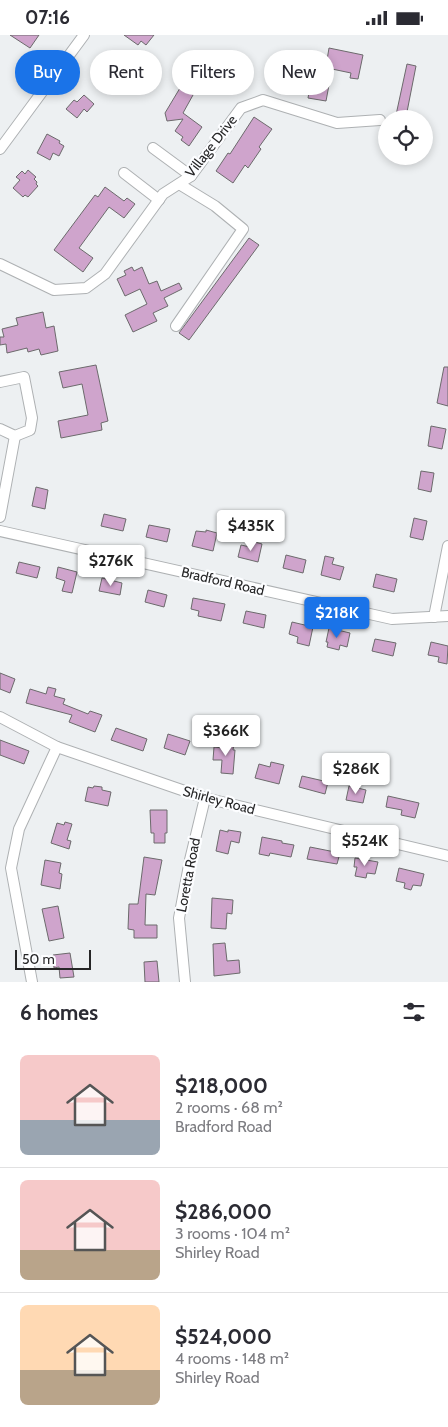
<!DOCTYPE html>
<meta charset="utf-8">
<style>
:root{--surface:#fff;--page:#f2f2f3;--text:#2b2b33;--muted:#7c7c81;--line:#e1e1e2;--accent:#1a73e8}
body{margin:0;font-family:Cabin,sans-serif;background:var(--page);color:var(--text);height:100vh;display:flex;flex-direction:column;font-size:19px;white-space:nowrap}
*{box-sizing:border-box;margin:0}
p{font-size:16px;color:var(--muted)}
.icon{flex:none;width:28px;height:28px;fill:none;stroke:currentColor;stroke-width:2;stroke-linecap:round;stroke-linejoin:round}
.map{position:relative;height:947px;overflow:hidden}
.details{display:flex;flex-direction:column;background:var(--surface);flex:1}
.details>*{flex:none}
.hud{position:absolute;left:15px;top:15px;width:419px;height:45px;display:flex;gap:10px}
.buttons{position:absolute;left:378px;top:75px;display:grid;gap:10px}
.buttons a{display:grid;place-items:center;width:55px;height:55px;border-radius:50%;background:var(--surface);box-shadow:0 2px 8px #0003;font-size:25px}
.scale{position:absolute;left:15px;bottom:12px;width:76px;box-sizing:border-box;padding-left:5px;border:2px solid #262627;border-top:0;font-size:14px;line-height:18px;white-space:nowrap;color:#262627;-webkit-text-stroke:4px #fcfdff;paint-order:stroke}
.price{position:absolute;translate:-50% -42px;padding:0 11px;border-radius:5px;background:#fff;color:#222;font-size:16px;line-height:32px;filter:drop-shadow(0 1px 2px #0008)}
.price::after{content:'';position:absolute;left:50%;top:30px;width:15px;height:11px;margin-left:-8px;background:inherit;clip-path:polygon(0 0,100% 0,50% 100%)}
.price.on{background:var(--accent);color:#fff}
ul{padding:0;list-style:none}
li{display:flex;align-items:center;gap:15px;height:125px;padding:0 20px}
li+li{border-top:1px solid var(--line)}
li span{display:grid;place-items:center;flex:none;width:140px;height:100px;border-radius:8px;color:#555}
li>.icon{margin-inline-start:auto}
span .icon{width:60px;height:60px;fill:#fffc;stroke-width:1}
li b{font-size:21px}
h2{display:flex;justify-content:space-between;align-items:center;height:60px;padding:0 20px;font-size:21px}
.tag{padding:0 18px;border-radius:22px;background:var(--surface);box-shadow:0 2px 8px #0003;font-size:18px;line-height:45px}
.tag.on{background:var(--accent);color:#fff}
.status{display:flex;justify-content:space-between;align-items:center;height:35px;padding:0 25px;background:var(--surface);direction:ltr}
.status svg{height:14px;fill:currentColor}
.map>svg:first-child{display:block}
.building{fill:#cfa4cc;stroke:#6c6a6c}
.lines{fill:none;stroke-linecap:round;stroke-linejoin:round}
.minor-casing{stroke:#aeb1b3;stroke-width:12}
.minor{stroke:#fff;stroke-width:10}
.labels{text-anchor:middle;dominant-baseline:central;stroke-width:4.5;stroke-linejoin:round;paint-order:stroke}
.street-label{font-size:14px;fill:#262627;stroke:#fcfdff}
</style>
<div class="status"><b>07:16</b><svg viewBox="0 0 49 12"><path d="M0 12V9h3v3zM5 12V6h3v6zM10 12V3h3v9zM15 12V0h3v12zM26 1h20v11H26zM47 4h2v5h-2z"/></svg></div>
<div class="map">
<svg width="448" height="947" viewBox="0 0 448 947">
<rect width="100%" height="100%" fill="#edf0f2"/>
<!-- building -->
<g class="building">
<path d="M10,0H39L30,13Z"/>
<path d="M124,0H154L146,10L141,6L138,10Z"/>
<path d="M329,13L363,20L358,44L350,43L351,38L332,34L326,66L308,63L314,29L326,31Z"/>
<path d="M209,19H223L237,27L238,25L245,30L234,49L214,36L209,43H204L198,51L183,78L202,92L189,111L181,105L183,102L175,96L183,84L167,86L165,78L186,43L188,44L194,35L196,36L201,28L209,33Z"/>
<path d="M407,29L416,31L406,82L396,80Z"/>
<path d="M110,31L126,43L121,50L117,46L109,56L98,46Z"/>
<path d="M84,60L94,69L87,77L84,74L77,83L66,74L74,65L77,67Z"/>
<path d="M254,82L272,94L259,112L261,114L248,133L245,130L233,148L216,136L228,118L230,119Z"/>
<path d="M47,99L60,106L59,108L64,111L59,121L53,118L50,125L37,118Z"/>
<path d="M28,135L36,142L34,144L37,147L36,149L38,151L28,162L25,160L23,162L13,153L20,145L16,142L22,136L25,139Z"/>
<path d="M105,152L124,166L127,163L135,169L124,183L109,172L79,213L93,223L83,237L54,215L95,160L98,162Z"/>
<path d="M249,203L259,210L189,305L179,298Z"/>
<path d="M132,232L134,236L142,232L149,249L157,246L161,256L179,248L182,254L164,263L168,271L153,278L157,286L133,297L125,280L147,269L140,254L125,261L117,244L126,240L124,236Z"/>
<path d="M43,277L46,293L54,291L58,316L41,320L39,314L28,317L27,313L7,318L6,309L0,310V302H4L2,294L18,290L16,283Z"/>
<path d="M96,330L108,386L101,388L102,395L61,403L58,386L88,380L82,349L63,353L59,337Z"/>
<path d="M444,332H448V371L437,368Z"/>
<path d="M431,391L446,394L442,414L428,411Z"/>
<path d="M421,436L434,438L431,457L418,454Z"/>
<path d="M36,452L48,455L45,474L32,471Z"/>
<path d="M104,479L126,484L123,496L101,491Z"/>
<path d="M414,483L427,486L423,505L410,502Z"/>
<path d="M149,490L170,494L167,507L146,502Z"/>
<path d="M206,495L217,498L213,516L192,511L196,496L206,497Z"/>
<path d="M251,506L262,509L258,527L238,522L241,510L250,512Z"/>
<path d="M286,520L306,525L303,538L283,533Z"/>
<path d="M325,521L334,523L332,529L344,532L340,545L321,540Z"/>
<path d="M19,527L40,532L37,543L16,538Z"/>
<path d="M58,532L77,537L72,558L62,556L65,546L56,543Z"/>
<path d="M376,539L397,544L394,557L373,552Z"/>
<path d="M102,543L122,548L120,560L99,556Z"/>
<path d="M148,555L167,560L164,572L145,567Z"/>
<path d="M193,563L225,569L221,586L198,581L199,576L191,574Z"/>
<path d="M246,576L266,580L264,593L243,588Z"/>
<path d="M292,587L313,592L309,611L297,608L298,602L289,599Z"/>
<path d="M329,593L350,598L347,612L340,610L339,615L327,612L328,607H326Z"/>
<path d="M375,604L396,608L393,621L372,616Z"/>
<path d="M431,607L448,611L447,629L438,627L439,622L428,620Z"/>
<path d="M0,638L15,644L10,658L0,654Z"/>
<path d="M48,652L56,654L54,661L65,664L63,669L88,679L90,676L102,680L95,697L69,687L72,680L26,668L30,654L46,659Z"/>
<path d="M116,693L147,704L143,716L111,705Z"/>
<path d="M168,699L190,706L185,720L164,713Z"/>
<path d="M0,705L29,716L24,729L0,720Z"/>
<path d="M224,707L234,708L233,715H235L233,739L221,738L222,725H213L214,712L223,713Z"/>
<path d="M271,727L284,730L279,749L255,743L259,729L270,732Z"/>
<path d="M302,741L328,747L325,759L299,752Z"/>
<path d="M94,751L102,752V755L111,757L108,771L85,766L88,752L93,753Z"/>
<path d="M349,751L366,755L363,768L346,765Z"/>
<path d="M388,761L419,768L415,783L401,780L402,775L386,772Z"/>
<path d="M150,775H167V798H165V808H154V798H151Z"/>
<path d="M65,787L72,789L67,805L71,806L69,814L51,808L57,788L64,790Z"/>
<path d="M220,795L228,797V795L241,797L239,808L231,806L228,819L216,816Z"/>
<path d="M262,802L282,806V808L294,810L291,822L270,818L269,821L259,819Z"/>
<path d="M310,812L340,818L337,829L307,824Z"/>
<path d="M144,822L162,825L155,860L146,859L145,890H157V903H134V895L128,894L129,869H138Z"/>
<path d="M355,823L378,827L375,839L367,838L366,843L355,841L357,832H354Z"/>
<path d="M45,825L61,828L59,838L62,839L60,854L41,850Z"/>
<path d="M399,833L424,839L421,851L413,850L411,855L404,853L405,848L396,846Z"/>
<path d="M212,863L233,865L232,879L227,878L226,894L211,893Z"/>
<path d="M58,871L64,903L49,906L42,874Z"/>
<path d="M225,908L227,926L239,925L240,938L214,941L213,909Z"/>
<path d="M70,918L74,942L60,943L59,932L54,933L53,920Z"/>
<path d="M157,926L159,947H145L144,927Z"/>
</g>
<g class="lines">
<defs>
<g id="minor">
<path d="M153,113L191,141"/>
<path d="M0,114L84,0"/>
<path d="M124,138L159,165"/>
<path d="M0,229L54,255L86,253L105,239L163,159L191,141L241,73L263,65L337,88L380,85"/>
<path d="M176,291L243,194L215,171L179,149"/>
<path d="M0,347L24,342L32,383L30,395L15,401L0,394"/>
<path d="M0,482L15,401"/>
<path d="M0,496L392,584L448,581"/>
<path d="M434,582L448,511"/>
<path d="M0,682L57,712L205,763L448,821"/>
<path d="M32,947L11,833L19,794L57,712"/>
<path d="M185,947L179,883L190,825L205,763"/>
</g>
</defs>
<!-- minor casing -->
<use href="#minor" class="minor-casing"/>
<!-- minor -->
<use href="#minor" class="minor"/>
</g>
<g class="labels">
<!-- street labels -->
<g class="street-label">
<text transform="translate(211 111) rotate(-52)">Village Drive</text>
<text transform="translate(223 546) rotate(13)">Bradford Road</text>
<text transform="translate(219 765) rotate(15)">Shirley Road</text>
<text transform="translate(188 840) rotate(-79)">Loretta Road</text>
</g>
</g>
</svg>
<div class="buttons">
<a><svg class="icon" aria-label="locate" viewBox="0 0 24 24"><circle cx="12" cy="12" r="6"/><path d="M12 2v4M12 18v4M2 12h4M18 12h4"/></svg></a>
</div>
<div class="scale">50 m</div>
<b class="price" style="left:251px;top:517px">$435K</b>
<b class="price" style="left:111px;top:552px">$276K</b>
<b class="price on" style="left:337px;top:604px">$218K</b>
<b class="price" style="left:226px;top:722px">$366K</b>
<b class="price" style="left:356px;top:760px">$286K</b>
<b class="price" style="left:365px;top:832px">$524K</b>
<div class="hud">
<a class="tag on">Buy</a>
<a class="tag">Rent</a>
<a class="tag">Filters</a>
<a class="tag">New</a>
</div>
</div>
<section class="details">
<h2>6 homes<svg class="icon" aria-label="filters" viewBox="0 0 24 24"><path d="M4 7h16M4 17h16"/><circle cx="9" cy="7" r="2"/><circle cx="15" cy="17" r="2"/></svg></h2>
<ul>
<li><span style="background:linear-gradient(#f6c9c9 65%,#9aa5b1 0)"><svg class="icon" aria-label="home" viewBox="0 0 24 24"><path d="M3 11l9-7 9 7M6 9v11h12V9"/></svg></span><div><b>$218,000</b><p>2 rooms · 68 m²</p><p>Bradford Road</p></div></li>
<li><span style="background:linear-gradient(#f6c9c9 70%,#b9a48a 0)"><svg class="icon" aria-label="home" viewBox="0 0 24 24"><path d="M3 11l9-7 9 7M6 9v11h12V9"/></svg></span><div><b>$286,000</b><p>3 rooms · 104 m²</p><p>Shirley Road</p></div></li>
<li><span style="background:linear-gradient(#ffd9b3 65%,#b9a48a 0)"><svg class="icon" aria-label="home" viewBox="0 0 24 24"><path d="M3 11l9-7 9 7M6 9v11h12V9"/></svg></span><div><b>$524,000</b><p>4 rooms · 148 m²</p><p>Shirley Road</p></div></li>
</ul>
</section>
